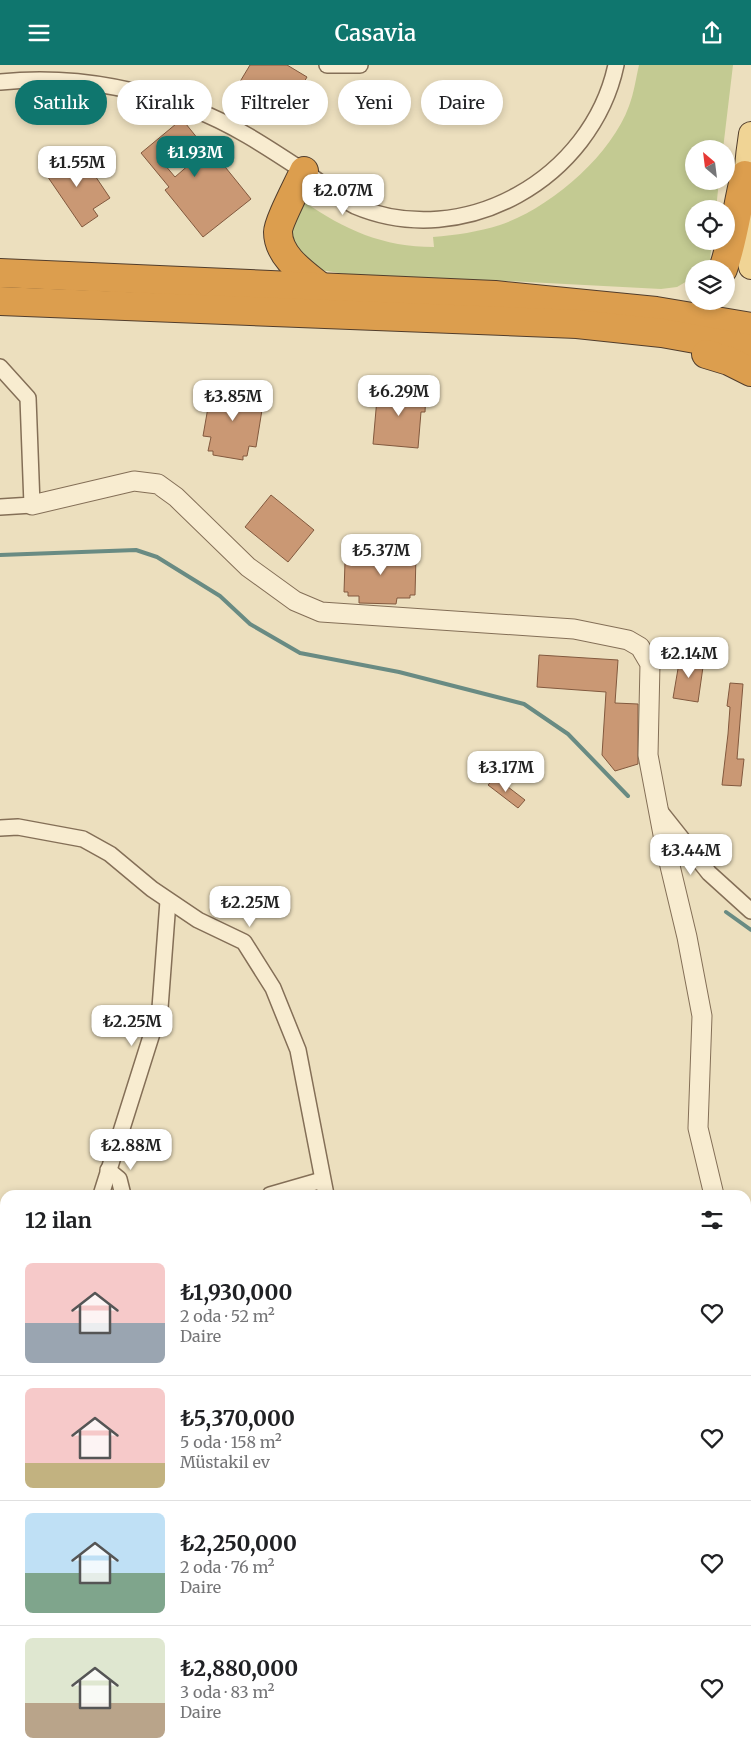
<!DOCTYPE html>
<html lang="tr">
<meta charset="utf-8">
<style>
:root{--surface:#fff;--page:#f2f2f2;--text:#202124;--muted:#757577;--line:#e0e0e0;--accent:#0f766e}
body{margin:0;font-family:Merriweather,serif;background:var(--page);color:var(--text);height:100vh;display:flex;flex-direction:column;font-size:19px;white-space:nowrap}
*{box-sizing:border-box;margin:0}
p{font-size:16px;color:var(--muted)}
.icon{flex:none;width:28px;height:28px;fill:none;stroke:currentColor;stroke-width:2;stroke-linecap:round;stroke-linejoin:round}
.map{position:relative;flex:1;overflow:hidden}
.details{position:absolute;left:0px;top:1125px;width:751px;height:571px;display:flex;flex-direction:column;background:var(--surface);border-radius:15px 15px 0 0;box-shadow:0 2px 8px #0003}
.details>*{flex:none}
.top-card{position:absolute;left:15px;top:15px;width:500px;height:45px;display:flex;gap:10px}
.needle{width:32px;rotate:332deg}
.fabs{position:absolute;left:685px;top:75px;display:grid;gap:10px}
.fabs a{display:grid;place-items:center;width:50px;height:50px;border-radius:50%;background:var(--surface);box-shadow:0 2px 8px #0003;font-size:25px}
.price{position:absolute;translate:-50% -42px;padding:0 11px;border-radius:10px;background:#fff;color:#222;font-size:16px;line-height:32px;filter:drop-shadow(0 1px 2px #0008)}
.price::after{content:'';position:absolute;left:50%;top:30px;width:15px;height:11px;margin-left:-8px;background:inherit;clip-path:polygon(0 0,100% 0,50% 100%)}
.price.selected{background:var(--accent);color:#fff}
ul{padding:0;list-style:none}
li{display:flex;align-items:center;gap:15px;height:125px;padding:0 25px}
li+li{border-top:1px solid var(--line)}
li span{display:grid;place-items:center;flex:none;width:140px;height:100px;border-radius:8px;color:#555}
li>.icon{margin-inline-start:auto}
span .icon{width:60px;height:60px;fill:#fffc;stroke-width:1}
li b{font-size:21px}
h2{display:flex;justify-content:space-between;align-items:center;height:60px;padding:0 25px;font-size:21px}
.chip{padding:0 18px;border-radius:22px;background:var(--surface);box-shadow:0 2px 8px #0003;font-size:18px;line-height:45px}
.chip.selected{background:var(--accent);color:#fff}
header{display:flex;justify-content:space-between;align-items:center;height:65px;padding:0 25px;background:var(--accent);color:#fff;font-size:22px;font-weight:600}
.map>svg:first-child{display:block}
.green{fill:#c3ca92}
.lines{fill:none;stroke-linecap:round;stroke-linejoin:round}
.stream{stroke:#698b83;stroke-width:4}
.building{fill:#ca9874;stroke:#82593e;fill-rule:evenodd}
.minor-casing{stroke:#846f57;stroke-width:18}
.tertiary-casing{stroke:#846f57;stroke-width:21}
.primary-casing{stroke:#513d2c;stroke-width:26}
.motorway-casing{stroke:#513d2c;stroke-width:30}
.minor{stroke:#f8ecd0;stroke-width:15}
.tertiary{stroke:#f8ecd0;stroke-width:19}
.primary{stroke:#f0d495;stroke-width:24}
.motorway{stroke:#dc9e4e;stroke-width:28}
</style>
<header><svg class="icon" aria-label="menu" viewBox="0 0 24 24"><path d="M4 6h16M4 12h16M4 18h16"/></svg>Casavia<svg class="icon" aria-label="share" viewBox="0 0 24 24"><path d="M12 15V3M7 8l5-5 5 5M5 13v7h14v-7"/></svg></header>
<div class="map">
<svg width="751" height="1696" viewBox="0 0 751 1696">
<rect width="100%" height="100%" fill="#ecdfbe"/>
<!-- green -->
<path class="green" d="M639,0H733L723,84H694V116H719L716,144H694V176H712L710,195L704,204H694V212L677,222L661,224L508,216L363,212L321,205L303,194L287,171L303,136C345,165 383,182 434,182L433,172C456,170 478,167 500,160C550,143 611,91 629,41C634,28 636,13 639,0Z"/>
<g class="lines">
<!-- stream -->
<g class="stream">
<path d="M0,490L136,485L157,492L220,531L250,559L300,588L399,607L524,639L568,669L628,731"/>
<path d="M726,847L751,865"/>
</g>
</g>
<!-- building -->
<g class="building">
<path d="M250,0H287L307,12L283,53L235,25Z"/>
<path d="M182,54L206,84L209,82L251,134L203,172L165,125L169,122L141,88ZM184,73L199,91L175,112L159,93Z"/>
<path d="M81,90L110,133L93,144L98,151L82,162L41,102L57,92L64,102Z"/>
<path d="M218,319L256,326L255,331L259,332L256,344L262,345L256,382L249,381L247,391H243V395L213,390V386H208L211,372L203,371L210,331L216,332Z"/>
<path d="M378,322L426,326L425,347H421L418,383L373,379Z"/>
<path d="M271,430L314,465L288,497L245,462Z"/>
<path d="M362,484L403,485V491H416L415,530H410V533H397L396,539L359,538V531H348V527H344L345,497H349V492H362Z"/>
<path d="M539,590L618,595L615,638L638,639V699L615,706L602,690L606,627L537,622Z"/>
<path d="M680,592L704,595L698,637L673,633Z"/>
<path d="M730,618L743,619L737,694H744L741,721L722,720L728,669L730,642L727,641Z"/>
<path d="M495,712L525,735L518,743L488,720Z"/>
</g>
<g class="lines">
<defs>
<g id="minor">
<path d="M327,0H360"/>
<path d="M0,17C66,10 131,21 193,44C233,59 270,84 305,107C321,117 338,133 355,141C464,187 592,113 616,0"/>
<path d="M0,302L28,333L32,440L0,442"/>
<path d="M659,745L709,808L751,846"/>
<path d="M0,763L18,762L83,774L110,789L152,824L198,855L244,877L273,923L298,985L326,1130"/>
<path d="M108,1105L119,1114L123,1130"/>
<path d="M101,1130L160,943L168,836"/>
<path d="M270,1130L322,1115"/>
<path d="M746,1357H751"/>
<path d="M0,1472L5,1462"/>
<path d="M746,1497L751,1498"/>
<path d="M0,1510L5,1519"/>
<path d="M0,1686L5,1683"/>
<path d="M100,1691L103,1696"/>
</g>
<g id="tertiary">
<path d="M32,440L134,416L158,419L176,432L248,502L295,536L321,547L574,564L628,575L640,582L650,599L648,690L665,780L687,872L702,951L698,1063L714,1130"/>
<path d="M746,1187L751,1194"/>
</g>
<path id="primary" d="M751,69C744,114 742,157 751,202"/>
<g id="motorway">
<path d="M304,106C299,118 278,157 278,167C278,192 305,209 322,223"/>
<path d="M723,204C734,173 737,142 745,110"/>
<path d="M0,208L495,230L656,246L751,262"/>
<path d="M0,236L577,259L662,268L751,284"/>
<path d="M706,289L729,296L751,307"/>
</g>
</defs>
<!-- minor casing -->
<use href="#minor" class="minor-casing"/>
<!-- tertiary casing -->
<use href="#tertiary" class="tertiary-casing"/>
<!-- primary casing -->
<use href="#primary" class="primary-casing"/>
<!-- motorway casing -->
<use href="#motorway" class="motorway-casing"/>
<!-- minor -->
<use href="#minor" class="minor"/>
<!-- tertiary -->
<use href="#tertiary" class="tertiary"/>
<!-- primary -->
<use href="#primary" class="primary"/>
<!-- motorway -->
<use href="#motorway" class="motorway"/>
</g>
</svg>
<div class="fabs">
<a><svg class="needle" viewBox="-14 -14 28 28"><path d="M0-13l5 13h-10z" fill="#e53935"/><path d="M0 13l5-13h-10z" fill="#757577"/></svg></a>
<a><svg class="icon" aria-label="locate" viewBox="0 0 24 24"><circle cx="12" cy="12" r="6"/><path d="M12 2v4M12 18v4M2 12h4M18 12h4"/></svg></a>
<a><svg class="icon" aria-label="layers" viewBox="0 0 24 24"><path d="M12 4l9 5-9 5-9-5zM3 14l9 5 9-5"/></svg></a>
</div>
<b class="price selected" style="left:195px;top:113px">₺1.93M</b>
<b class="price" style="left:77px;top:123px">₺1.55M</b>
<b class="price" style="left:343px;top:151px">₺2.07M</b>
<b class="price" style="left:399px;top:352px">₺6.29M</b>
<b class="price" style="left:233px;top:357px">₺3.85M</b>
<b class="price" style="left:381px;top:511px">₺5.37M</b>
<b class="price" style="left:689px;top:614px">₺2.14M</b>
<b class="price" style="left:506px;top:728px">₺3.17M</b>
<b class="price" style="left:691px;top:811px">₺3.44M</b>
<b class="price" style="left:250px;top:863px">₺2.25M</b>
<b class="price" style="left:132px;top:982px">₺2.25M</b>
<b class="price" style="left:131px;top:1106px">₺2.88M</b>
<div class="top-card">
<a class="chip selected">Satılık</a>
<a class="chip">Kiralık</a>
<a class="chip">Filtreler</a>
<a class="chip">Yeni</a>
<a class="chip">Daire</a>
</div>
<section class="details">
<h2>12 ilan<svg class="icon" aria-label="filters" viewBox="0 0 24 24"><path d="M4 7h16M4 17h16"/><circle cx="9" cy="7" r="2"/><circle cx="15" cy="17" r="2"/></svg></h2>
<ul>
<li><span style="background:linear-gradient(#f6c9c9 60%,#9aa5b1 0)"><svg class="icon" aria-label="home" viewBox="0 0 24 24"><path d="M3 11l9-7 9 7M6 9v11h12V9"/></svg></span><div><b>₺1,930,000</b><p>2 oda · 52 m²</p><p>Daire</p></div><svg class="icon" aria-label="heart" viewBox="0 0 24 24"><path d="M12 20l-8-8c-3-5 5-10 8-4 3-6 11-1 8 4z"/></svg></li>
<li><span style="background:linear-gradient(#f6c9c9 75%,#c2b280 0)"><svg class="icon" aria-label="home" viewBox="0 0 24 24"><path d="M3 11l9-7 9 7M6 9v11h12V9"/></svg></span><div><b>₺5,370,000</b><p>5 oda · 158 m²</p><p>Müstakil ev</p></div><svg class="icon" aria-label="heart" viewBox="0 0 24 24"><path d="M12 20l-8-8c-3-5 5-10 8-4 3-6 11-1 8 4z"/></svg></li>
<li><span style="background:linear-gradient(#bfe0f5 60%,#7fa58c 0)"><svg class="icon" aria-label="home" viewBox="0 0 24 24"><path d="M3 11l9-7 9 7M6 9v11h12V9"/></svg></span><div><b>₺2,250,000</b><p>2 oda · 76 m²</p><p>Daire</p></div><svg class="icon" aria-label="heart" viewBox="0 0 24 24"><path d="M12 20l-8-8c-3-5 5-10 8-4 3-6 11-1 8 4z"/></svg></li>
<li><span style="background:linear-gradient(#dfe7d0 65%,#b9a48a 0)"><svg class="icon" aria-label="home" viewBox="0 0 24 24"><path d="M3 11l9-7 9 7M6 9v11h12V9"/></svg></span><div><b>₺2,880,000</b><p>3 oda · 83 m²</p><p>Daire</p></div><svg class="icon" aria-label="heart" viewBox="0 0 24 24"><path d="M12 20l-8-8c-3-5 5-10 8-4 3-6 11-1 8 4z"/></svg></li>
</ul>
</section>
</div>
